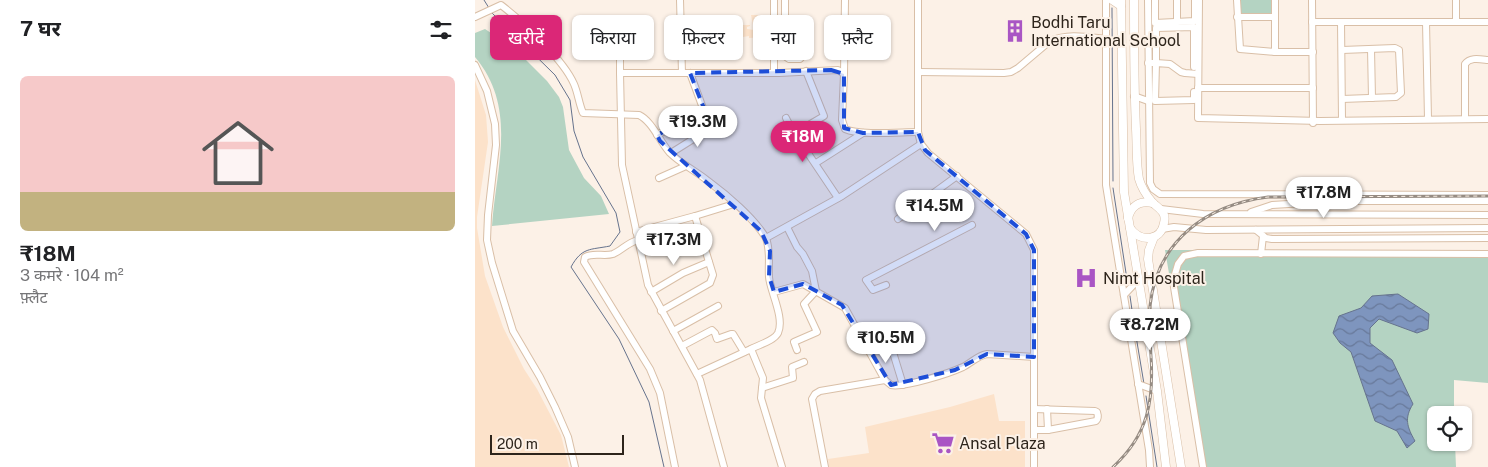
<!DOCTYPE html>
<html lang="hi">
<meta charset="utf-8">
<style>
:root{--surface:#fff;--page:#f2f2f2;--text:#202124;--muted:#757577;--accent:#db2777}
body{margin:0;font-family:"Public Sans","Noto Sans Devanagari",sans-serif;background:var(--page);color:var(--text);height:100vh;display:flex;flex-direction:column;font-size:19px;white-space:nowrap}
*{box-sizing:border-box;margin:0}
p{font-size:16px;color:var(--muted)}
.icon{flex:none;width:28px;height:28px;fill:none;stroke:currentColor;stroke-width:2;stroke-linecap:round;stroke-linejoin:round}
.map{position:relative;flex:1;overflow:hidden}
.panel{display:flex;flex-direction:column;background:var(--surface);width:475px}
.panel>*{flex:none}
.hud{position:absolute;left:15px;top:15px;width:475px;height:45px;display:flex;gap:10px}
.buttons{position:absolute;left:952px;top:406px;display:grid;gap:10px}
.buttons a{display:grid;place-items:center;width:45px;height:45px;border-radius:8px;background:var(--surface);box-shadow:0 1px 4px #0004;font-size:25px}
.scale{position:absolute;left:15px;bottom:12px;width:134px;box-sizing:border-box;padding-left:5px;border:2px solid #2d241b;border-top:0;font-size:14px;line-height:18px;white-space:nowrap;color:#2d241b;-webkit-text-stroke:4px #fcf1e7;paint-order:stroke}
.price{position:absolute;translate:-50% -42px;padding:0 11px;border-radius:18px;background:#fff;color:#222;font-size:16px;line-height:32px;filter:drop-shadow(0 1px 2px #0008)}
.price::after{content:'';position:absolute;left:50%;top:30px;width:15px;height:11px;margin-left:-8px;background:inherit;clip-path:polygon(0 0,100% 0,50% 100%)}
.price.on{background:var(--accent);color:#fff}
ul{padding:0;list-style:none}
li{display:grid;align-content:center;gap:10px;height:265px;padding:0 20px}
li span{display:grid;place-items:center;height:155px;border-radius:8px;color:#555}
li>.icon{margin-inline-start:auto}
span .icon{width:90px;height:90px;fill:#fffc;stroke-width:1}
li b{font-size:21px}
h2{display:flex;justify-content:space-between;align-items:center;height:60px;padding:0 20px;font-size:21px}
.tag{padding:0 18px;border-radius:8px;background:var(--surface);box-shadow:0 1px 4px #0004;font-size:18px;line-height:45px}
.tag.on{background:var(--accent);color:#fff}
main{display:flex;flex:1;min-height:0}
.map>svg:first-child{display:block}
.built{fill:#fce2ca}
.green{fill:#b4d3c2}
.water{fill:url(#water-waves);stroke:#66738d}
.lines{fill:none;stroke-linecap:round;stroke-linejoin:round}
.stream{stroke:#66738d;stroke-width:1}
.minor-casing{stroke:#d9bfa7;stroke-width:8}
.major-casing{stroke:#d9bfa7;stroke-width:9}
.minor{stroke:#fff;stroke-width:6}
.major{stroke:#fff;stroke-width:8}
.rail-casing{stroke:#968c83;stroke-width:3}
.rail{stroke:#fcf1e7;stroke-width:1;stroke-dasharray:4;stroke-linecap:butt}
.marked{fill:#1d4ed8;fill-opacity:0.2;stroke:#1d4ed8;stroke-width:4;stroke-dasharray:10 6;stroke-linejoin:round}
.labels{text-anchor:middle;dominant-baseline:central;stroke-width:4;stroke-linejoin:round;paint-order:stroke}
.poi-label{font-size:16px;fill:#2d241b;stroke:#fcf1e7;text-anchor:start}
</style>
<main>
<section class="panel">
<h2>7 घर<svg class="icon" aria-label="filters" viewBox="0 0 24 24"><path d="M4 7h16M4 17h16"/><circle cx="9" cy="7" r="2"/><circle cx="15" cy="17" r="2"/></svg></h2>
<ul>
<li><span style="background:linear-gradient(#f6c9c9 75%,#c2b280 0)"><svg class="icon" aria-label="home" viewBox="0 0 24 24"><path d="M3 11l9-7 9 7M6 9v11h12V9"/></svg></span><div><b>₹18M</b><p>3 कमरे · 104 m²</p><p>फ़्लैट</p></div></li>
</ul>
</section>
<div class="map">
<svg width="1013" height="467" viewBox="0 0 1013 467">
<defs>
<pattern id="water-waves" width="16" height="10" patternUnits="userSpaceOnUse" patternTransform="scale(1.25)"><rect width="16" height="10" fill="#7e95be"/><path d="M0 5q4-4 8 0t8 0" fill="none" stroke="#68799a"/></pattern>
</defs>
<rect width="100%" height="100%" fill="#fcf1e7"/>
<!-- built -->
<g class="built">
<path d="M276,15H289L290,37L274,38V36L268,37L267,33H262V36L258,37L257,25H275V26L272,27V29L279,30Z"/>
<path d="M0,80L11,115L13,142L2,217V228L10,276L28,327L49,369L62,389L86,435L94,467H0Z"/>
<path d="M519,394L524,421H550V467H354L353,459L394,453L390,427L475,407Z"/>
</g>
<!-- green -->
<g class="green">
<rect x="765" y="0" width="33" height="13"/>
<path d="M10,29L39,48L72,81L84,97L88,107L94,150L109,178L126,196L134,214L17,226C21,167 43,108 0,57V33Z"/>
<path d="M690,250H1013V383L979,380V415H961V442L980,443L981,467H727Z"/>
</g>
<!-- water -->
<path class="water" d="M923,294L954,314L953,329L942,333L904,319L895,328V343L917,360L938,404C929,418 932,427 940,441L932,448L922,431L900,421L876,352L865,343L858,333L864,316L886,308L897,296Z"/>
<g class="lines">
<!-- stream -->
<g class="stream">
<path d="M9,0L14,8"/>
<path d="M637,8L638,181"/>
<path d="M16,12L80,75L95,100L99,131L108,157L141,213L145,232L135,246C115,250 107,247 96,267L144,339L174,402L189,467"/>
<path d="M638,188L653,286"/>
<path d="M655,296L659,324"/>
<path d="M660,330L669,384"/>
<path d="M671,396L682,467"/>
</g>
<defs>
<g id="minor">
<path d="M205,0L207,73"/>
<path d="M299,0V73"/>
<path d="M310,0V24"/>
<path d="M443,0V132L446,144L453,153L551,234L559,250V467"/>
<path d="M631,0V185L674,450L675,467"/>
<path d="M673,0L675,183L678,189L685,194L1013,195"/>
<path d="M680,0V23L720,21V0"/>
<path d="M702,0V22"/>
<path d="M724,0L723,118L845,121L1013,119"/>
<path d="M762,0L765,49L800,52H838"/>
<path d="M837,0L838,123"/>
<path d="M981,0V22"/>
<path d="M0,17L26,5C48,22 88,59 99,84C103,93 104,104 108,113L164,115C177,121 185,142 195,153C206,164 221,171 233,181C252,195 279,218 291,238"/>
<path d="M762,17H800"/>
<path d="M837,22H1013"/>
<path d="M866,22L867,120"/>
<path d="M951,22L953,119"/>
<path d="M310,29L326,31V58L325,59H314L311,57Z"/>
<path d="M896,49L897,98"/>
<path d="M867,50L920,48L924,50L926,93L921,97L867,99"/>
<path d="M800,52V0"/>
<path d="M673,63H681V28L719,27V67"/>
<path d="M0,65L12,91L20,124L21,145L13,215L12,240L17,263L38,331L65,377L80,407L93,437L100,467"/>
<path d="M443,72L529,73L536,72L543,68L575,41C593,33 612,37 631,39"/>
<path d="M145,73V44"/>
<path d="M369,74L370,0"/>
<path d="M723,88H838"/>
<path d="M719,92V100L680,101L681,63L695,64L706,72L710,73L723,74"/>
<path d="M659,96L673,101"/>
<path d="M311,118L316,128L363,198"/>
<path d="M990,119V64C995,57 1004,59 1013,60"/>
<path d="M320,133L349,116L331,71"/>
<path d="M182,135L229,111L215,73"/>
<path d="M196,153L239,126"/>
<path d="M341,163L388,133"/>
<path d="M184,178L211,166"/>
<path d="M686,209L728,214L1013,215"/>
<path d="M776,212L797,205L863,201H1013"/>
<path d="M423,219L482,176"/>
<path d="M312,227L322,247L328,254L337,271L341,291L329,304L342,332L319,342L322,350"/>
<path d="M687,229L699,227L731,230L1013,228"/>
<path d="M781,230L791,238L797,239L1013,238"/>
<path d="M161,232L220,216L259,204"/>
<path d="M163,240C152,243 147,250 138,254C129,257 119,252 110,257L109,262L175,369L185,393L200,467"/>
<path d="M786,254L788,236"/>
<path d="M411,285L398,290L391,280L497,225"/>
<path d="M176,292L208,273L234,262"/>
<path d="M299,292L328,284L370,308L410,380L416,385C429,388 475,373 488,367C496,363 502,356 512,354L559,357"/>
<path d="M649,295L664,279"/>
<path d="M186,311L235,283L238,275L220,216"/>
<path d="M198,331L243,306"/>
<path d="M413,336L428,385"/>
<path d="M207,346L237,330L240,333L242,339L256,334H258L269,352"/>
<path d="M276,349C283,345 299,341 303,333C310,318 295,291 294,277C293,262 296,253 291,238L367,196L446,144"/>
<path d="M222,374L276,349L288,378L286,398L307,467"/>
<path d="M663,384L682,391"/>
<path d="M287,388L318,378L317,367L329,362"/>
<path d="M559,409L620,411L622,412C623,415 624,418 621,421L573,430H559"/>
<path d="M572,409L573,430"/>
<path d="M249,467L225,380L173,285L147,165L145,73H304L363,70L369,74L367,120L370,129C386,136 425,132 443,132"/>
<path d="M350,467L337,399L340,394L345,391L410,380"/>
<path d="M728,467L698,281L703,264L709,256L723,253L1013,254"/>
</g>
<g id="major">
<path d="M637,0L646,6"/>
<path d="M646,0L649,192L682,391L691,467"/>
<path d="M653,218C656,206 665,200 678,203"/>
<path d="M655,228C664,242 686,242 689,223C692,212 684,209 677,202C672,196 666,186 664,179C661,163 662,146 661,129C659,86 659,43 659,0"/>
<path d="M679,237L674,250L673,259L706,467"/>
</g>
</defs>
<!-- minor casing -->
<use href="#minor" class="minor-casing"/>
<!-- major casing -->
<use href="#major" class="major-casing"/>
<!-- minor -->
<use href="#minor" class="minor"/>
<!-- major -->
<use href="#major" class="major"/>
<defs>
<path id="rail" d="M638,467C673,435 679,401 676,356C675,340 673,323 675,306C682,241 731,205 793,197L1013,196"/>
</defs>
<!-- rail casing -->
<use href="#rail" class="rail-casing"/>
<!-- rail -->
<use href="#rail" class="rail"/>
</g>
<!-- marked area -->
<path class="marked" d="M356,70L369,74V128L388,133L443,132L450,150L551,234L559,250V357L512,354L480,370L416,385L367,305L328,284L299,292L294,276L295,251L286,231L185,141L182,135L230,111L215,73Z"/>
<!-- icons -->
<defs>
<symbol id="building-bare" viewBox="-9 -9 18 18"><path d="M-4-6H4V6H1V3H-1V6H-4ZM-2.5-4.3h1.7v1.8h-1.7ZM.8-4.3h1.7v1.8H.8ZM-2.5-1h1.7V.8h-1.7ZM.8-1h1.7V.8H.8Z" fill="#a955c4" stroke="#fcf1e7" stroke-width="2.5" paint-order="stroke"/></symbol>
<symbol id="hospital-bare" viewBox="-9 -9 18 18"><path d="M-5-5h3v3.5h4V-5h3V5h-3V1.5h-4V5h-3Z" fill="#a955c4" stroke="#fcf1e7" stroke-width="2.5" paint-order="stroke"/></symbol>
<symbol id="supermarket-bare" viewBox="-9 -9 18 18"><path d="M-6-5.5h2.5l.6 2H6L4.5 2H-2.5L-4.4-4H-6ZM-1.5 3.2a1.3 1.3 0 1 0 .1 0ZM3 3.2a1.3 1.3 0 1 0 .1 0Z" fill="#a955c4" stroke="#fcf1e7" stroke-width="2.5" paint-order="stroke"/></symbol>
</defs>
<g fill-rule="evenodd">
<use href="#building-bare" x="524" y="15" width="32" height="32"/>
<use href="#hospital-bare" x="595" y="262" width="32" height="32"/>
<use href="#supermarket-bare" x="452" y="427" width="32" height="32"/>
</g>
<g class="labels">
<!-- poi labels -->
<g class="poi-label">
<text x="556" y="22">Bodhi Taru<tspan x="556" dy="18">International School</tspan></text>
<text x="628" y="278">Nimt Hospital</text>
<text x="484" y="443">Ansal Plaza</text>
</g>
</g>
</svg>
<div class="buttons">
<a><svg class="icon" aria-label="locate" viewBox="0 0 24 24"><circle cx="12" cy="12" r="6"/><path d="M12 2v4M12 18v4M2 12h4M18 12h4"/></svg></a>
</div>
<div class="scale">200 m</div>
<b class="price" style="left:223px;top:148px">₹19.3M</b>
<b class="price on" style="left:328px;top:163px">₹18M</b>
<b class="price" style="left:849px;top:219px">₹17.8M</b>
<b class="price" style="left:460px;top:232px">₹14.5M</b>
<b class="price" style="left:199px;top:266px">₹17.3M</b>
<b class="price" style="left:675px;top:351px">₹8.72M</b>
<b class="price" style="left:411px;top:364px">₹10.5M</b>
<div class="hud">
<a class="tag on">खरीदें</a>
<a class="tag">किराया</a>
<a class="tag">फ़िल्टर</a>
<a class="tag">नया</a>
<a class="tag">फ़्लैट</a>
</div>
</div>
</main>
